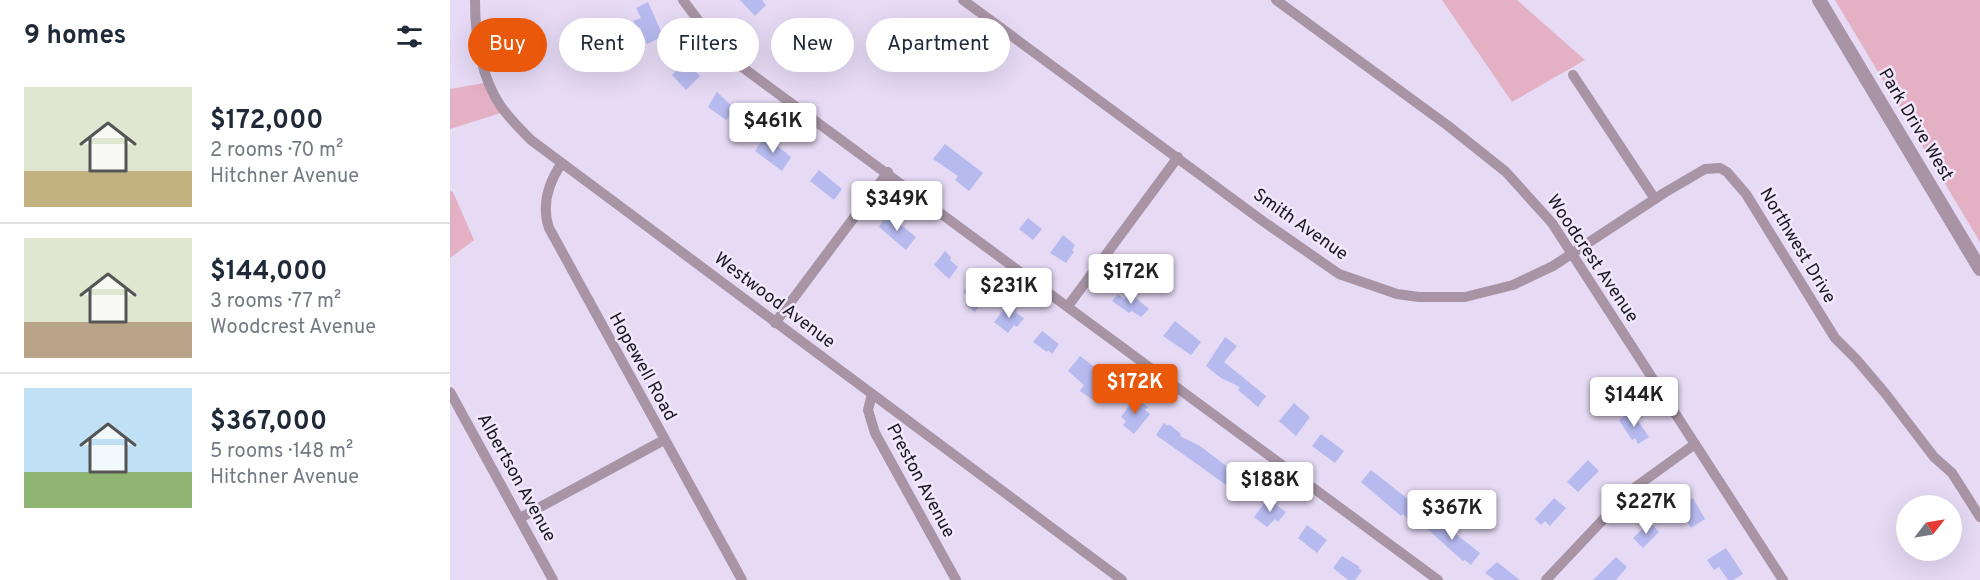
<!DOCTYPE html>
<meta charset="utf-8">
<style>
:root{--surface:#fff;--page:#f6f6f7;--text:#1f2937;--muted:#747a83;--line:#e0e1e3;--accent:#ea580c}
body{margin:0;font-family:Overpass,sans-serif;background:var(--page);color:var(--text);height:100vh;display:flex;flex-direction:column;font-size:22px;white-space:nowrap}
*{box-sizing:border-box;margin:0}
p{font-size:20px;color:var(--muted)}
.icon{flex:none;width:33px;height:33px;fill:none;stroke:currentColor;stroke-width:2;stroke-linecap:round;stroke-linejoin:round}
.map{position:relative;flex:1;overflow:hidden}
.panel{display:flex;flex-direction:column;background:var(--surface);width:450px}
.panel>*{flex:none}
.top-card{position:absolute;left:18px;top:18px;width:570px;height:54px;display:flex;gap:12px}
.needle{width:39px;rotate:59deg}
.tools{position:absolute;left:1446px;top:495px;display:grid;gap:12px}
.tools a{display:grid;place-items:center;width:66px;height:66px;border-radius:50%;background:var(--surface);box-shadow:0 6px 24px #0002;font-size:30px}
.price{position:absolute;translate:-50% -51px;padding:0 14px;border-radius:6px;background:#fff;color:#222;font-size:20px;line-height:39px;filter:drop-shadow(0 2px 3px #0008)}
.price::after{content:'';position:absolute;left:50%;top:36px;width:18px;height:14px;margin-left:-9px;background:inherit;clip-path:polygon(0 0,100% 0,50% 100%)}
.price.active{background:var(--accent);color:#fff}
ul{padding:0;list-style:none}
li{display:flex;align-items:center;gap:18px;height:150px;padding:0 24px}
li+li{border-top:2px solid var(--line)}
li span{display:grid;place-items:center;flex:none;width:168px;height:120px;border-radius:0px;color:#555}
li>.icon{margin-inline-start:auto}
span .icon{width:72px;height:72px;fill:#fffc;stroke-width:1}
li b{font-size:26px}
h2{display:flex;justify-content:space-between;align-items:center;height:72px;padding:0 24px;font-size:26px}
.pill{padding:0 21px;border-radius:27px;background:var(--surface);box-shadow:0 6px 24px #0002;font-size:21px;line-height:54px}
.pill.active{background:var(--accent);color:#fff}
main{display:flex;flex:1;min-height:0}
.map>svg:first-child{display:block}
.green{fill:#e3b1c3}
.building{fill:#b7baef}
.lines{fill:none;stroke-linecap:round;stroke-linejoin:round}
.minor{stroke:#a894a5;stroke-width:10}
.tertiary{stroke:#a894a5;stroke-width:14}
.labels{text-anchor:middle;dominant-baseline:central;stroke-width:5;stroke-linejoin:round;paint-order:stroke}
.street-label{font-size:18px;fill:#1b1720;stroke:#f2e8fe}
</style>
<main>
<section class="panel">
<h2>9 homes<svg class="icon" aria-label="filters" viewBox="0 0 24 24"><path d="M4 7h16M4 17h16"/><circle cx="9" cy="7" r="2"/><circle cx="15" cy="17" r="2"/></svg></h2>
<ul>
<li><span style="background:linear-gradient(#dfe7d0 70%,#c2b280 0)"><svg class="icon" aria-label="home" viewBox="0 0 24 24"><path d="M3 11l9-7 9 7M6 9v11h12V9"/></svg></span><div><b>$172,000</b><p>2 rooms · 70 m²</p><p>Hitchner Avenue</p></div></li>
<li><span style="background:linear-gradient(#dfe7d0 70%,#b9a48a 0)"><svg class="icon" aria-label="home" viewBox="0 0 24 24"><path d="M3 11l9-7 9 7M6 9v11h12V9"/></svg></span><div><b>$144,000</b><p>3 rooms · 77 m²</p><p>Woodcrest Avenue</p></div></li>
<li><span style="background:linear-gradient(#bfe0f5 70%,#8fb573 0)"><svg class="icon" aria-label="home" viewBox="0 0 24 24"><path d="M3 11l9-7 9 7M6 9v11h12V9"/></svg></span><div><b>$367,000</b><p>5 rooms · 148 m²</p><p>Hitchner Avenue</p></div></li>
</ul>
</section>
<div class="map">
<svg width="1530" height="580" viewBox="0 0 1530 580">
<rect width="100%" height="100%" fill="#e6daf5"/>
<!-- green -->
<g class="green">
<path d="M992,0H1067L1135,60L1062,102Z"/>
<path d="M1385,0H1530V242Z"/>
<path d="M40,82L54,112L0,129V89Z"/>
<path d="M0,191L3,192L24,240L0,258Z"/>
</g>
<!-- building -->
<g class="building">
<path d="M290,0H312L316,5L305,16Z"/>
<path d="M198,2L213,36L197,44L190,27L187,28L183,21L191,18L186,8Z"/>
<path d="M237,59L247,69L245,71L250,76L236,90L222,75Z"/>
<path d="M267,92L285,109L276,120L258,107Z"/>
<path d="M315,136L341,157L332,171L305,151Z"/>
<path d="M495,144L533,173L519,191L505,180L508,176L483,159Z"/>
<path d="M369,170L392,189L384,200L360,181Z"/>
<path d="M437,214L466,237L456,250L429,227Z"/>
<path d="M578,218L592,229L583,240L569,229Z"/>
<path d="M613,235L625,245L622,250L624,252L616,263L600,253Z"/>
<path d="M495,251L501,257L500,260L508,267L499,279L484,265Z"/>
<path d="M525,277L536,285L533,289L538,294L525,312L516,305L521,299L513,292Z"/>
<path d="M680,293L699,309L691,317L682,311L679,313L662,301L668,294L674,299Z"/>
<path d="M558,304L567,310L565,312L574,318L567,327L564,325L558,333L544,322Z"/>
<path d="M725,321L751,342L741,355L713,336Z"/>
<path d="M592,331L609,344L602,354L598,350L597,352L583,342Z"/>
<path d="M775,337L787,346L774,362L816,396L808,407L788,390L790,387L771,378L756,366Z"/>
<path d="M630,356L659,378L643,400L630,391L634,385L618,371Z"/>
<path d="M685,397L698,407L695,410L700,414L684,434L673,425L676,421L671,417Z"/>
<path d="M844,403L860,417L846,436L829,421Z"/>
<path d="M1181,411L1199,437L1188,444L1185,438L1182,440L1169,420Z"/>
<path d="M714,423L718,426L719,424L731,434L730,436L750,446L797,482L789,494L706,435Z"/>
<path d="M871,434L894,451L885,463L862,446Z"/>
<path d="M1138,460L1149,471L1128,492L1117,482Z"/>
<path d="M921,470L968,507L959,520L953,514L951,516L911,482Z"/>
<path d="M819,497L827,503L826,505L836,512L828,522L825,519L817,527L804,517Z"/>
<path d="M1104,498L1116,508L1100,526L1095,521L1091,525L1085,519Z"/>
<path d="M1243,498L1255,519L1241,528L1228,507Z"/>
<path d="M983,516L1030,553L1021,565L1015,560L1013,561L974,526Z"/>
<path d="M1200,522L1209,532L1193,548L1183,538Z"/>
<path d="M857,525L877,540L867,553L848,538Z"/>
<path d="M1276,548L1293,574L1283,580H1278L1269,567L1264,570L1257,560Z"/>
<path d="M892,556L910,567L908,568L912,571L905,580H898L883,568Z"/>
<path d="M1166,557L1177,567L1166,580H1143Z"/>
<path d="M1047,562L1070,580H1045L1035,573Z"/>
</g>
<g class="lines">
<!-- minor -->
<g class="minor">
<path d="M25,0C25,35 30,75 50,105C59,118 70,129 81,140L672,580"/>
<path d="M233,0L265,43L288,64L988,580"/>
<path d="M513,0L814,222L889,274L947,294L969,297H1015L1063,285L1103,266L1214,193L1255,169L1270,168L1277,172L1296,194L1385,338L1406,359L1435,393L1484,457L1502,473L1530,517"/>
<path d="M826,0L997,125L1056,172L1102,223L1333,580"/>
<path d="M1123,75L1205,199"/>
<path d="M111,164C98,184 91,205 99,228L292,580"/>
<path d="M618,306L728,157"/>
<path d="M325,323L438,172"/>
<path d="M0,392L103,580"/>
<path d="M422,394L418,410L425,433L506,580"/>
<path d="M70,518L214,440"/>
<path d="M1096,580L1180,491L1245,444"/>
</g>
<!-- tertiary -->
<path class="tertiary" d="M1369,0L1530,269"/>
</g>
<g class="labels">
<!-- street labels -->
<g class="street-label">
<text transform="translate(1465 125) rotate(59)">Park Drive West</text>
<text transform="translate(850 225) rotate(35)">Smith Avenue</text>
<text transform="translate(1347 246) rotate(59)">Northwest Drive</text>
<text transform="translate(1142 259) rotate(56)">Woodcrest Avenue</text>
<text transform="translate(324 301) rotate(37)">Westwood Avenue</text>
<text transform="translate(192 367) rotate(61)">Hopewell Road</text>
<text transform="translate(66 478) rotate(61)">Albertson Avenue</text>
<text transform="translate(470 481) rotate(62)">Preston Avenue</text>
</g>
</g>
</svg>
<div class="tools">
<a><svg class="needle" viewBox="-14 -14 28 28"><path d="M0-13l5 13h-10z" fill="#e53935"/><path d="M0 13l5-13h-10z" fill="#747a83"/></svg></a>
</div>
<b class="price" style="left:323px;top:154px">$461K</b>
<b class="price" style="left:447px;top:232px">$349K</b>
<b class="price" style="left:681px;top:305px">$172K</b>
<b class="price" style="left:559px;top:319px">$231K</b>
<b class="price active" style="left:685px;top:415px">$172K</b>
<b class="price" style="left:1184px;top:428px">$144K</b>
<b class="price" style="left:820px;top:513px">$188K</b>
<b class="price" style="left:1196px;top:535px">$227K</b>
<b class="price" style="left:1002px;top:541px">$367K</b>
<div class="top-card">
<a class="pill active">Buy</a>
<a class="pill">Rent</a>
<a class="pill">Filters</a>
<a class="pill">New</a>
<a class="pill">Apartment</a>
</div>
</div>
</main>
